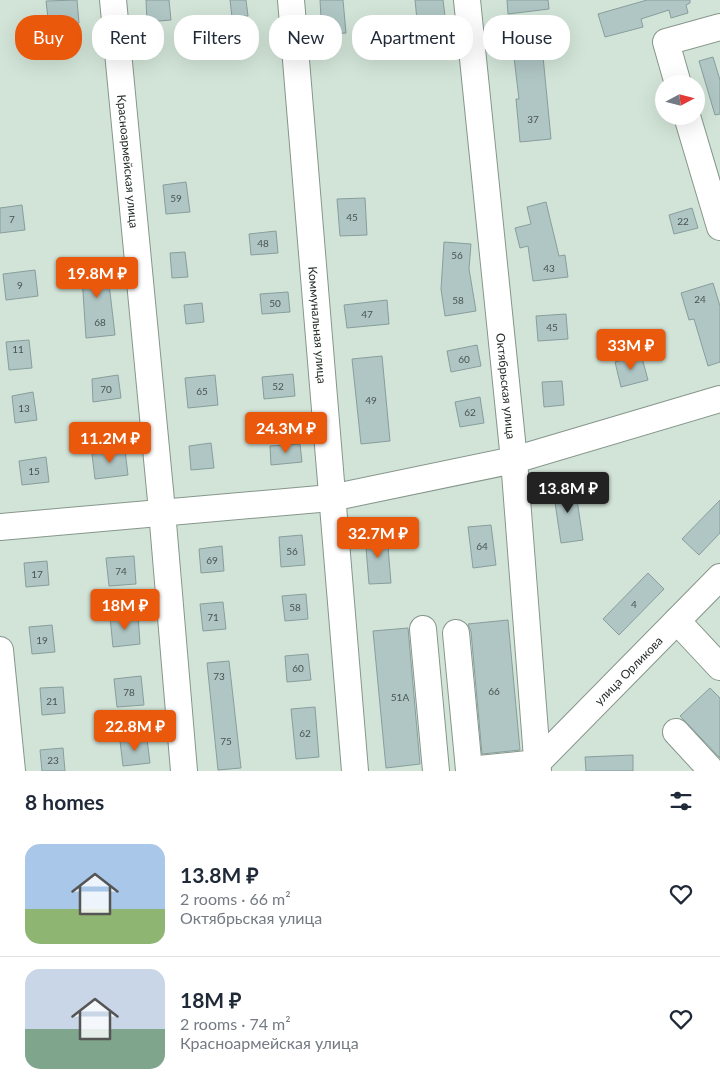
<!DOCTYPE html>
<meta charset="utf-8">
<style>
:root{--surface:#fff;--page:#f6f6f7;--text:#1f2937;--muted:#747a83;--line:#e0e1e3;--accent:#ea580c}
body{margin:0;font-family:Lato,sans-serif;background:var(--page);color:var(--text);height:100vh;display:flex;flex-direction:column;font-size:19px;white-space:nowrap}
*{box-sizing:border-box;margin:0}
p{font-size:16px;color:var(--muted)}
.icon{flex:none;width:28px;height:28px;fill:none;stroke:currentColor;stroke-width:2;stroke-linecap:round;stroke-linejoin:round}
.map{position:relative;height:771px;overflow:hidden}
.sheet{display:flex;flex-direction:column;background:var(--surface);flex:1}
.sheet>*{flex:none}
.hud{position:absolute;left:15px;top:15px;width:690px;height:45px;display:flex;gap:10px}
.needle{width:32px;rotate:83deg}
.fabs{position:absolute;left:655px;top:75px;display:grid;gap:10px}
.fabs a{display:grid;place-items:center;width:50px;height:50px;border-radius:50%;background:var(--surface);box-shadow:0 5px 20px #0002;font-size:25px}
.price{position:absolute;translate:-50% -42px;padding:0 11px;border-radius:5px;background:var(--accent);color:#fff;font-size:16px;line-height:32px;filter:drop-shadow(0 1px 2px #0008)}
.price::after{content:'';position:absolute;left:50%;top:30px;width:15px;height:11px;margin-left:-8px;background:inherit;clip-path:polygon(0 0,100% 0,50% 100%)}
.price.on{background:#222;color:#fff}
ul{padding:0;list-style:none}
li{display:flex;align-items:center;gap:15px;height:125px;padding:0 25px}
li+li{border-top:1px solid var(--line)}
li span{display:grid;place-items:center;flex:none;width:140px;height:100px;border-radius:15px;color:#555}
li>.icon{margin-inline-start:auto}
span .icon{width:60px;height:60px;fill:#fffc;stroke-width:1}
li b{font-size:21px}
h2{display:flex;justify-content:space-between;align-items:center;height:60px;padding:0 25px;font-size:21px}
.chip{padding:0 18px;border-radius:20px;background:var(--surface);box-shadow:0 5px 20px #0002;font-size:18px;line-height:45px}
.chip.on{background:var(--accent);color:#fff}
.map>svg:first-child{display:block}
.building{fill:#afc6c4;stroke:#889e9c}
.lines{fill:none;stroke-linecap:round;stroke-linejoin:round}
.minor-casing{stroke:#86968b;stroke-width:28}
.minor{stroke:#fff;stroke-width:26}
.labels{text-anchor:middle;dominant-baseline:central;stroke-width:4;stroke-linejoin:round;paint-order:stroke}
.number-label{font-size:10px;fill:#495450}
.street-label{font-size:12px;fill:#272e29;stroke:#dff1e5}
</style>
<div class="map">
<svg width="720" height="771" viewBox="0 0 720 771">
<rect width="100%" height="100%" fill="#d2e4d8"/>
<!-- building -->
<g class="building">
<path d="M77,0L79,23L49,27L46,1Z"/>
<path d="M146,0H169L171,20L147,22Z"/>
<path d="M230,0H246L248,16L232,17Z"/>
<path d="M320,0H343L346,33L322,35Z"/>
<path d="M415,0H443L445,16L417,20Z"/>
<path d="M507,0H548L549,9L508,14Z"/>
<path d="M647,0H690V3L686,5L688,13L671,18L669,10L641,19L643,27L605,37L598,14Z"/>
<path d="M542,46L551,139L520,142L516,99H519L513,49Z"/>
<path d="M713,57L720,80V114L715,115L699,61Z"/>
<path d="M186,182L190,212L166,214L163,185Z"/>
<path d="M365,198L367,235L340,236L337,199Z"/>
<path d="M546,202L559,256L565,255L568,277L533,281L528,246L520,248L515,228L531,224L527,207Z"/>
<path d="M22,205L25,230L0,233V208Z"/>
<path d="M692,208L698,228L674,234L669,215Z"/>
<path d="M276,231L278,253L251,255L249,234Z"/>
<path d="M444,242L471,244L469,269L476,311L445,316L441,289Z"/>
<path d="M185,252L188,277L172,278L170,253Z"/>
<path d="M106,258L115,335L86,338L81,261Z"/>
<path d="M35,270L38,296L6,300L3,274Z"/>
<path d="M713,283L720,306V362L708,366L694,319L689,320L681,293Z"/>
<path d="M288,292L290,312L262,314L260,294Z"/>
<path d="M387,300L389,324L347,328L344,305Z"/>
<path d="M202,303L204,322L186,324L184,305Z"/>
<path d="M566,314L568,339L538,341L536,316Z"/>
<path d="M29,340L32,368L9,370L6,342Z"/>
<path d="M477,345L481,366L451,372L447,351Z"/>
<path d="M641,354L648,380L621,387L615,362Z"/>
<path d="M382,356L390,441L361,444L352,359Z"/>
<path d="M293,374L295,396L264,399L262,377Z"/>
<path d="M118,375L121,398L93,402L92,379Z"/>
<path d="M215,375L218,405L188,408L185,378Z"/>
<path d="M562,381L564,405L544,407L542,382Z"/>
<path d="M33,392L37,420L15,423L12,396Z"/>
<path d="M480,397L484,423L460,427L455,402Z"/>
<path d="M211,443L214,468L191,470L189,446Z"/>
<path d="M300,444L302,462L271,465L270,446Z"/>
<path d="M125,450L128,475L95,479L92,454Z"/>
<path d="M46,457L49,482L22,485L19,461Z"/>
<path d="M575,486L583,540L561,543L553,489Z"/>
<path d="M720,500V533L699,555L682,539Z"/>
<path d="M491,525L496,565L473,568L468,527Z"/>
<path d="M302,535L305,565L281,567L279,537Z"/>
<path d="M387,535L391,583L369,584L365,536Z"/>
<path d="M222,546L224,571L201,573L199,549Z"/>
<path d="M134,556L136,584L109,586L106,558Z"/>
<path d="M47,561L49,585L26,587L24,563Z"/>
<path d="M648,573L664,589L619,635L603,619Z"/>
<path d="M306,594L308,619L285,621L282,596Z"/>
<path d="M223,602L226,629L203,631L200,604Z"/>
<path d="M138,615L140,644L113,647L110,617Z"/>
<path d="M508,620L520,750L482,754L471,632L468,624Z"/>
<path d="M52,625L55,652L32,654L29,627Z"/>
<path d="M408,628L420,764L386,768L373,631Z"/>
<path d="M308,654L311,680L287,682L285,656Z"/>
<path d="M229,661L241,768L218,770L207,663Z"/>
<path d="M141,676L144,705L117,707L114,679Z"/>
<path d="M63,687L65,713L42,715L40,688Z"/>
<path d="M710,688L720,698V758L680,716Z"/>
<path d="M315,707L319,757L296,759L291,709Z"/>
<path d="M147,739L150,763L123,766L120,741Z"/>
<path d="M63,748L65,771H42L40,750Z"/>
<path d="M633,755V771H586L585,757Z"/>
</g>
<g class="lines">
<defs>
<g id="minor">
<path id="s1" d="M113,0L162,511L184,771"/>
<path id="s2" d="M291,0L355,771"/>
<path id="s3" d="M467,0L514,460L538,771"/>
<path d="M678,84L666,42L720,27"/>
<path d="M687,116L720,227"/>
<path d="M0,527L331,498L514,460L720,399"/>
<path d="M677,621L720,667"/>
<path d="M423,629L436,771"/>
<path id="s4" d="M456,633L469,770L537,763L720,577"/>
<path d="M0,650L12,771"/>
<path d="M676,732L712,771"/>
</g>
</defs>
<!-- minor casing -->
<use href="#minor" class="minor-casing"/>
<!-- minor -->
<use href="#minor" class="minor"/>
</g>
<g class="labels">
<!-- number labels -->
<g class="number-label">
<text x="533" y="119">37</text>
<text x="176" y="198">59</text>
<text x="352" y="217">45</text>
<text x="12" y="219">7</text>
<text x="683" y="221">22</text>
<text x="263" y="243">48</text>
<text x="457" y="255">56</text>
<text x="549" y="268">43</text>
<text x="20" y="285">9</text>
<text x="700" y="299">24</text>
<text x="458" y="300">58</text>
<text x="275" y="303">50</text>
<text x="367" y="314">47</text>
<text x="100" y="322">68</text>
<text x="552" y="327">45</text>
<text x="18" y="349">11</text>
<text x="464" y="359">60</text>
<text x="278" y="386">52</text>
<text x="106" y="389">70</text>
<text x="202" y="391">65</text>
<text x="371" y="400">49</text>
<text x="24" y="408">13</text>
<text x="470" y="412">62</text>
<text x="34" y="471">15</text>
<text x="482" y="546">64</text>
<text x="292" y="551">56</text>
<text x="212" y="560">69</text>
<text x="121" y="571">74</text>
<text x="37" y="574">17</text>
<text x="634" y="604">4</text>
<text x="295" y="607">58</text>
<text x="213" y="617">71</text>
<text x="42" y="640">19</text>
<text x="298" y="668">60</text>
<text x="219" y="676">73</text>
<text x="494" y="691">66</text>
<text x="129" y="692">78</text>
<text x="400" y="697">51А</text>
<text x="52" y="701">21</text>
<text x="305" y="733">62</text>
<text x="226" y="741">75</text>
<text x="53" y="760">23</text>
</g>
<!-- street labels -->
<g class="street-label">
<text stroke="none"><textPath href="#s1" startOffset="162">Красноармейская улица</textPath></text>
<text stroke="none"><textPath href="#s2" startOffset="326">Коммунальная улица</textPath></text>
<text stroke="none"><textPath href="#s3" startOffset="388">Октябрьская улица</textPath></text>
<text stroke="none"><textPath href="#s4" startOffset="336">улица Орликова</textPath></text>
</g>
</g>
</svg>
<div class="fabs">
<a><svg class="needle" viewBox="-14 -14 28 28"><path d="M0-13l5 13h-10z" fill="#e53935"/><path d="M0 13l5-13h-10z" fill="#747a83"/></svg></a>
</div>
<b class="price" style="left:97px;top:299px">19.8M ₽</b>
<b class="price" style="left:631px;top:371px">33M ₽</b>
<b class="price" style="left:286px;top:454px">24.3M ₽</b>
<b class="price" style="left:110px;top:464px">11.2M ₽</b>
<b class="price on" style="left:568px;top:514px">13.8M ₽</b>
<b class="price" style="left:378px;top:559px">32.7M ₽</b>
<b class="price" style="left:125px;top:631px">18M ₽</b>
<b class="price" style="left:135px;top:752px">22.8M ₽</b>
<div class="hud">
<a class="chip on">Buy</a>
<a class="chip">Rent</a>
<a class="chip">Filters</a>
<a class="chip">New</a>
<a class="chip">Apartment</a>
<a class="chip">House</a>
</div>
</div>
<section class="sheet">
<h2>8 homes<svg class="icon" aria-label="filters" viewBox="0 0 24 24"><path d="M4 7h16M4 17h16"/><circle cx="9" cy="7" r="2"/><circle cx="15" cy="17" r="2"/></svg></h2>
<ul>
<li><span style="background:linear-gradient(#a9c7e8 65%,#8fb573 0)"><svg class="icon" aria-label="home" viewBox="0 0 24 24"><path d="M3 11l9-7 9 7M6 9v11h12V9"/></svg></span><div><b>13.8M ₽</b><p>2 rooms · 66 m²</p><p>Октябрьская улица</p></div><svg class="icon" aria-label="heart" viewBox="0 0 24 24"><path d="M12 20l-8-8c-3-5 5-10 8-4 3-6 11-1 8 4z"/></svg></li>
<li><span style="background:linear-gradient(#c9d6e8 60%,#7fa58c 0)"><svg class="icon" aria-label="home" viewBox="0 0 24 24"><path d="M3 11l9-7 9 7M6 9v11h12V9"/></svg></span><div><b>18M ₽</b><p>2 rooms · 74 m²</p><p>Красноармейская улица</p></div><svg class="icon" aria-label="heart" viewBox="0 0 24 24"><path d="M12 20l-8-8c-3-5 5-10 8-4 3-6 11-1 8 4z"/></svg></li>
</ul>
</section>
